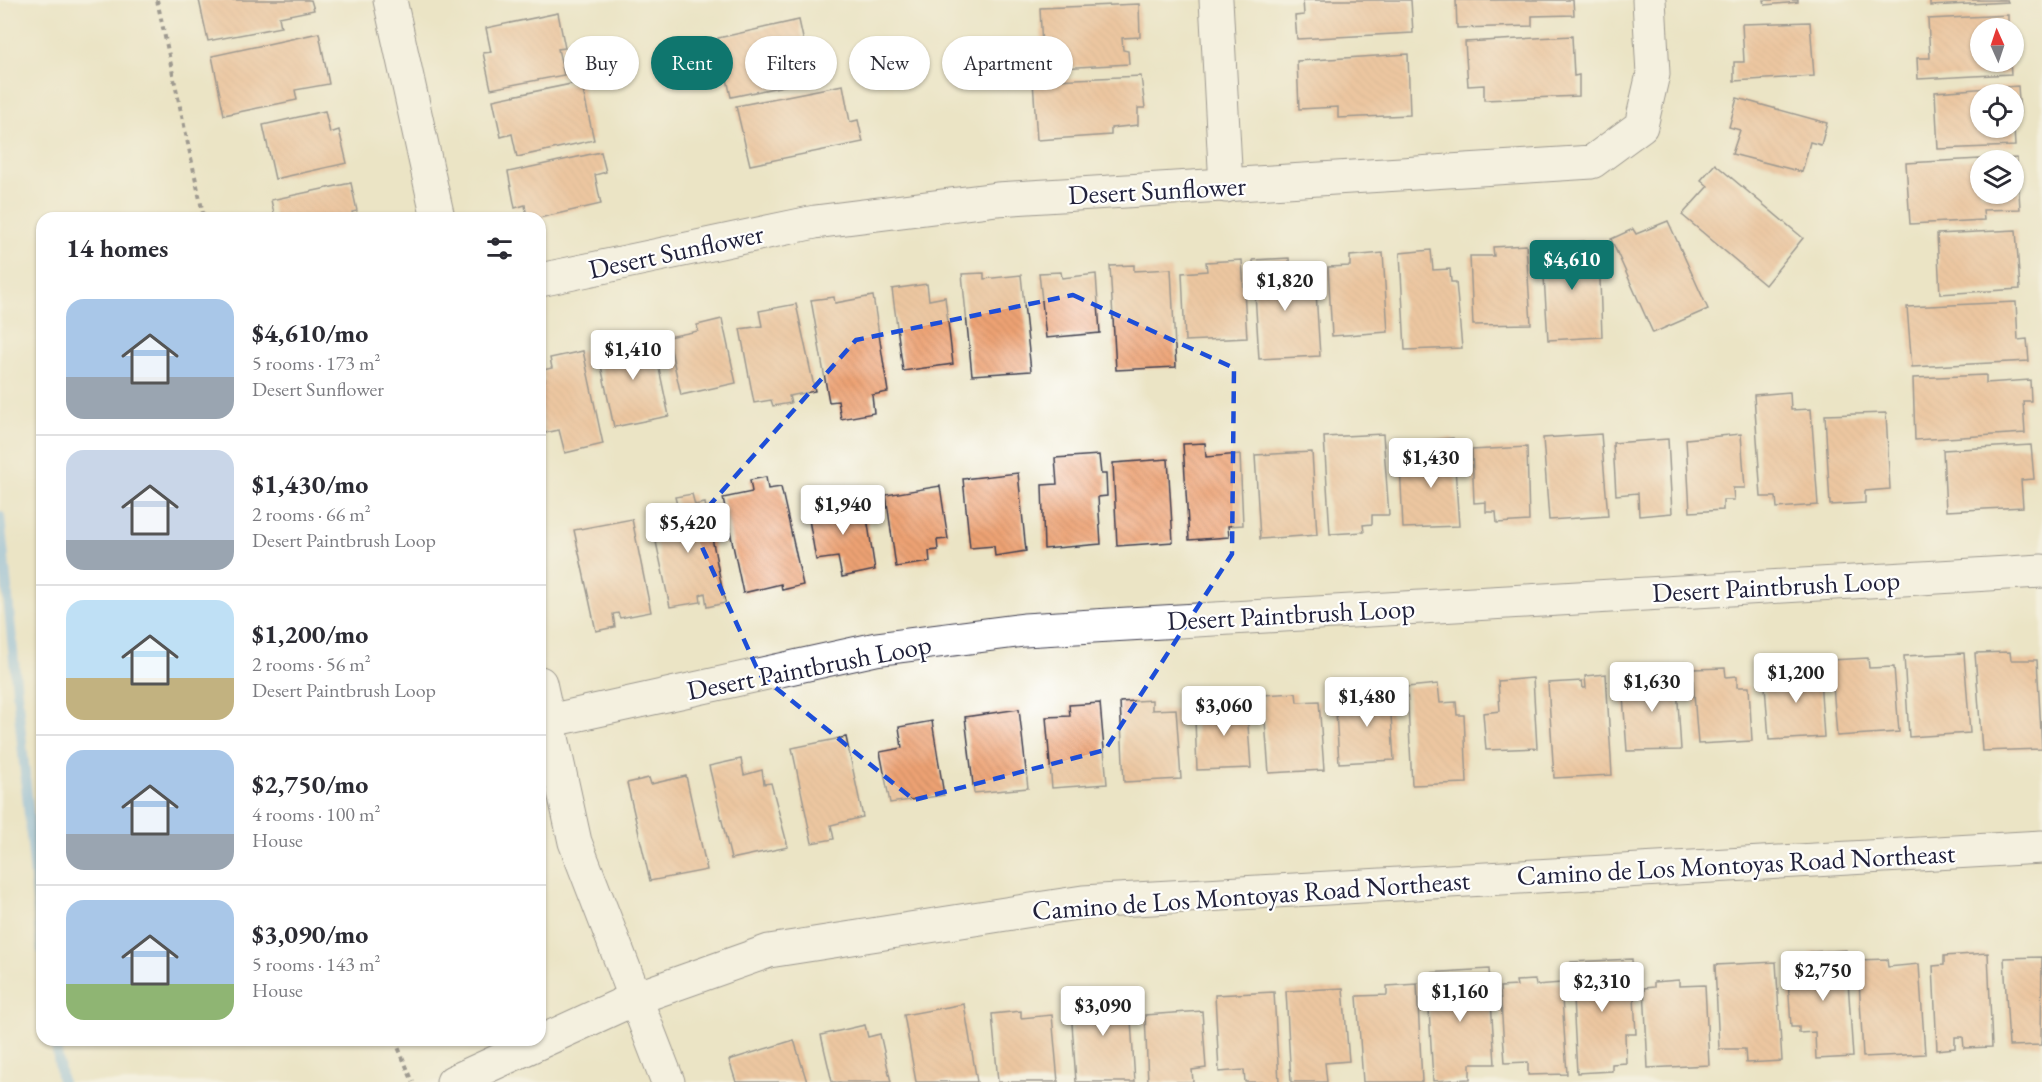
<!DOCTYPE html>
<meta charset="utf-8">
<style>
:root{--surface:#fff;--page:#f2f2f3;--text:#2b2b33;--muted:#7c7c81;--line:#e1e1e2;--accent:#0f766e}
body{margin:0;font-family:"EB Garamond",serif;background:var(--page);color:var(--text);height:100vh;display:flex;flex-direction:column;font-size:22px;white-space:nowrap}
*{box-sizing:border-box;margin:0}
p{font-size:20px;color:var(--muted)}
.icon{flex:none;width:33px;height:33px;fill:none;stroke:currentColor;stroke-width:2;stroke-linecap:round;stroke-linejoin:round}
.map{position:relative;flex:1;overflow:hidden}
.details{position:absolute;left:36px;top:212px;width:510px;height:834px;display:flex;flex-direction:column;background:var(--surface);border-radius:18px;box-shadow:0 2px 4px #0004}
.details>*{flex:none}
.guide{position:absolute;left:564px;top:36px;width:570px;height:54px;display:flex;gap:12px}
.needle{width:39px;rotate:357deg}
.fabs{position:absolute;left:1970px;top:18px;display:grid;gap:12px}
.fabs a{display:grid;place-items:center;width:54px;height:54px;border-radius:50%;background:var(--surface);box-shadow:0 2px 4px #0004;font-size:30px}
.price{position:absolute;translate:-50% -51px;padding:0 14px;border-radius:6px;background:#fff;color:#222;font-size:20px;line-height:39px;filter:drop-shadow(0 2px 3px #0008)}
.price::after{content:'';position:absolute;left:50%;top:36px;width:18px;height:14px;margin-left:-9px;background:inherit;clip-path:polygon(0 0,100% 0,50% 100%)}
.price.selected{background:var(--accent);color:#fff}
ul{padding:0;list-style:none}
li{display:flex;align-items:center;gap:18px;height:150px;padding:0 30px}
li+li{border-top:2px solid var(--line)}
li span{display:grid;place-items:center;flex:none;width:168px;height:120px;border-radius:18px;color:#555}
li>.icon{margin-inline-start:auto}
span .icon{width:72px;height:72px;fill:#fffc;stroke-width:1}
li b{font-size:26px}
h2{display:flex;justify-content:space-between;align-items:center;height:72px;padding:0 30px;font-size:26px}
.pill{padding:0 21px;border-radius:27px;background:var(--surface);box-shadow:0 2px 4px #0004;font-size:21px;line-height:54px}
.pill.selected{background:var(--accent);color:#fff}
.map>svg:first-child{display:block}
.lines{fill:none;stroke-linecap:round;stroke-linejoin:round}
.stream{stroke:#75b3e8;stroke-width:10}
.building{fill:url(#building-back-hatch)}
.minor-casing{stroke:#403f50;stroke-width:35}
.path{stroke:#403f50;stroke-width:4;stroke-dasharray:4.5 4.5;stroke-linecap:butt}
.minor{stroke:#fff;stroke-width:33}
.marked{fill:none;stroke:#1d4ed8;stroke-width:4.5;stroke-dasharray:12 8;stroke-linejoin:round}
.labels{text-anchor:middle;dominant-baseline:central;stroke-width:4.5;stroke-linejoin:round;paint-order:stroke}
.street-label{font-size:27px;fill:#22223b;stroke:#fff}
</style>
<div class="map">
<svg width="2042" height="1082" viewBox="0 0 2042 1082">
<defs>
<pattern id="building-back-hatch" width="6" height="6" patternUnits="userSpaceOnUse" patternTransform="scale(1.5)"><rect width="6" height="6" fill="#eda273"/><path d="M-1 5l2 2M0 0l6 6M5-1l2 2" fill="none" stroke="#cb8b64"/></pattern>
</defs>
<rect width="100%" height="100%" fill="#fff"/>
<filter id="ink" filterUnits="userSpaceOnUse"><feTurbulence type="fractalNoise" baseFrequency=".0167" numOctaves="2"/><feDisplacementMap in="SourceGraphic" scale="12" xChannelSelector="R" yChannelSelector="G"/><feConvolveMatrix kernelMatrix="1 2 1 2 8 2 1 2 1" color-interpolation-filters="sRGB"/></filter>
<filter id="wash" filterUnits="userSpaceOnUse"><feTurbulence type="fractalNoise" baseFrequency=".008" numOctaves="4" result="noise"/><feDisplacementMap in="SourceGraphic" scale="24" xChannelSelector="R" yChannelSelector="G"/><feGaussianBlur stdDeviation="1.35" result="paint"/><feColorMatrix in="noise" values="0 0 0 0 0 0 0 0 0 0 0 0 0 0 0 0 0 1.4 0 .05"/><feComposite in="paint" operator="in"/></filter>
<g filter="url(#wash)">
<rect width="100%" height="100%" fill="#ebe4c5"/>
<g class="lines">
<!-- stream -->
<g class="stream">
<path d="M0,516L42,950"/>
<path d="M55,1040L62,1082"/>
</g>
</g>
<g id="blocks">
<!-- building -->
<g class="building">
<path d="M199,0H311L314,10L279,17L281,27L208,41Z"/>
<path d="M1303,0H1411L1413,33L1297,39L1295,16L1304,15Z"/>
<path d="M1456,0H1573L1574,15L1532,16V26L1457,28Z"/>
<path d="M1764,0H1798V2L1765,5Z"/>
<path d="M1930,0H2007L2008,2L1930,6Z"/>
<path d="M1139,4L1140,37L1122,38L1123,50L1128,51L1129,64L1043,69L1040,8Z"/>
<path d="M558,13L565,48L558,49L564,75L491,89L483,53L491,52L486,28Z"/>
<path d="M2008,15V28H1980V62H2010L2011,74L1918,79L1917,58H1930L1928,19Z"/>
<path d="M799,20L804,43L810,42L818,79L731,97L718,38Z"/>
<path d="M1810,22L1814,76L1734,81V62H1744L1742,24Z"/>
<path d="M319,33L329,84L295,90L297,100L224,115L212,56Z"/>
<path d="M1572,36L1574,76L1579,75V96L1484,100V85L1468,86L1465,42Z"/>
<path d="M1408,54L1410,115L1338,118V107L1299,109L1297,61Z"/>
<path d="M1141,76L1145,108H1138V125L1111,128V135L1037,140L1033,81Z"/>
<path d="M581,82L594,140L517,157L512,134L501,137L493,100Z"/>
<path d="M843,85L850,122L858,120L863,142L750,165L736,106Z"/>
<path d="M2018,86L2020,113L2013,114V94H1980V128H2014L2015,146L1938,149L1935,92Z"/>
<path d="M1737,98L1827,123L1821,145L1810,142L1802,172L1732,154L1740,130L1729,127Z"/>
<path d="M325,111L330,133L339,130L347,163L275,179L263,125Z"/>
<path d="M601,152L606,172L595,175L601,204L539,218H527L525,205L515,208L508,172Z"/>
<path d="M2017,158L2020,209L1983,210L1984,220L1910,224L1906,163L1980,159V194H2013V160H1995V159Z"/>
<path d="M1715,164L1803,238L1765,285L1682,215L1708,186L1701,180Z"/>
<path d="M351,183L357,211L352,212L353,218H275L271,200Z"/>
<path d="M1668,221L1708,309L1653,333L1611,239L1633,229L1636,234Z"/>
<path d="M2016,230L2020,289L1940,294L1937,234Z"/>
<path d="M1584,241L1585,252L1599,251L1602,337L1548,340L1542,245Z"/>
<path d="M1526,245L1531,324L1473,325L1470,256H1494L1493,247Z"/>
<path d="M1431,250L1433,270L1450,269L1451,282H1456L1462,348L1405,350L1400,253Z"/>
<path d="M1383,253L1388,332L1332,336L1328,267L1350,266V256Z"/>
<path d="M1289,258L1290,273H1305L1307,292H1316L1320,356L1259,359L1253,260Z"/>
<path d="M1242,260L1247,338L1185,341L1182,273L1207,271L1206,262Z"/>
<path d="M1134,265V271L1171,269L1176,367L1116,370L1110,266Z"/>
<path d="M1061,272L1062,278L1096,274L1100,333L1046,338L1039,273Z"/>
<path d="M984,273V279L1021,275L1031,371L972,375L962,274Z"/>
<path d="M927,284L929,300L945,297L953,364L903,371L892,289Z"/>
<path d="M873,296L888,392L872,395L874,413L841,419L838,401L829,402L811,300L834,297L835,303Z"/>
<path d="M2016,302L2018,340L2027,339L2029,361L1912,367L1907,307Z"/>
<path d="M796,304L815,391L789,396L791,403L773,406L771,400L754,403L740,329L762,326L759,311Z"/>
<path d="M722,319L736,383L681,395L668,337L698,331L697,325Z"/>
<path d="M652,335L669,416L614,427L597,347Z"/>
<path d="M583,351L603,444L565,453L559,430L545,433L540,406V382L545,381L543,370L552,368L550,358Z"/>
<path d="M1986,375V383L2030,380L2031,401H2023L2025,433L1915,440L1913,378Z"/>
<path d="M1790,392L1791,410L1811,409L1818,505L1777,508L1776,497H1761L1754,395Z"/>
<path d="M1886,413L1890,489L1865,491V503L1830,505L1825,415Z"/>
<path d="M1383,434L1389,515H1372V524L1363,525L1364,532L1330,534L1324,437Z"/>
<path d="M1601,434L1608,516L1549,520L1543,438Z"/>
<path d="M1741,434L1745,488H1733L1734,500H1723V510L1690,512L1686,439Z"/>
<path d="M1453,438L1459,526L1403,528L1400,463L1429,462L1428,440Z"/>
<path d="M1668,439L1672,513L1639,516L1638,493L1616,495L1613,443Z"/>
<path d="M1205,443L1206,457L1240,454L1243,525L1228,526L1229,537L1189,540L1183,444Z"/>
<path d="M2031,445L2034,479L2021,480L2023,507L1946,511L1943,450Z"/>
<path d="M1527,447L1529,521L1497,523L1496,512H1486V502L1474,503L1472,450Z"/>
<path d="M1312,452L1317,535L1260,539L1255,455Z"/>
<path d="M1099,455L1101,474H1106L1107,496L1098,497L1101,544L1044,549L1042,485L1057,484L1055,458Z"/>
<path d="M1168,459L1173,542L1117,546L1113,463Z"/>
<path d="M1018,473L1026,551L995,556L994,546L970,548L963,479Z"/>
<path d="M766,477L768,489L781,487L803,585L782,590L781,584L743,593L723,498L752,492L750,480Z"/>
<path d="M940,486L948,539L937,540L938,550L929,551L930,562L896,567L886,495Z"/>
<path d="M692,494L695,505L705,503L725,603L707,607L705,593L700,595L701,602L670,607L650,514L678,509L675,497Z"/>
<path d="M864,498L875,570L842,577L838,557L816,560L807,508Z"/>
<path d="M632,519L651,612L620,618L618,613L613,614L615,627L596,631L574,530Z"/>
<path d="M2010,652L2011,660H2037L2042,749L1982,751L1975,653Z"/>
<path d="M1964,653L1970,733L1909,737L1904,656Z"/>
<path d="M1868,658L1869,668L1894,667L1899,732L1837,736L1831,660Z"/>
<path d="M1819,663L1824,737L1769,740L1765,686H1786L1785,664Z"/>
<path d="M1725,668L1726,677L1737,676V687H1749L1752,741L1698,744L1692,669Z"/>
<path d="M1676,670L1681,750L1627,751L1622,682L1645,681L1644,671Z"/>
<path d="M1606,674L1612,775L1554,778L1548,683L1582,681L1583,688H1586L1585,676Z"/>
<path d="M1533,678L1537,748L1486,750L1483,713L1500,711L1498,681Z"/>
<path d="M1438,684L1440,703L1456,702L1457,715H1464L1467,783L1412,785L1407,687Z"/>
<path d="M1389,686L1394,760L1339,763L1336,711H1357L1356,688Z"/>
<path d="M1296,693L1297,702L1319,701L1324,770L1269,773L1263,695Z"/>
<path d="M1246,697L1251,768L1197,770L1195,720H1216V698Z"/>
<path d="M1152,700V710L1176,709L1181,779L1124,782L1120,702Z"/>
<path d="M1100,703L1107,784L1052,788L1046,717L1070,716L1069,705Z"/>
<path d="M1019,709L1028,788L974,793L965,717Z"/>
<path d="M932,721L944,795L890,803L880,752L902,748L899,727Z"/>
<path d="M846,737L863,817L831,825L834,839L812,843L792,748Z"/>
<path d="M741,759L744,775L762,770L764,784L771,783L788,847L731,859L709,766Z"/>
<path d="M686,776L707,870L650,881L627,783L649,778L651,784Z"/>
<path d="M1846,950L1853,1057L1816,1059L1815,1032L1799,1033V1027H1791L1787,963L1811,962L1810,952Z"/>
<path d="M1988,953L1992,1047L1964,1048L1963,1037H1955V1048L1937,1050L1933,966L1944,965V956Z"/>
<path d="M2042,957L2041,1045L2009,1046L2004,958Z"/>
<path d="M1632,959L1636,1034H1625L1626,1063L1612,1064V1071L1577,1073L1571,962Z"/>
<path d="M1887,959L1888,967L1919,964L1925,1054L1863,1057L1858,960Z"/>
<path d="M1776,962L1782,1061L1746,1063L1745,1049H1719L1715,965Z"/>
<path d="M1489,969L1495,1064H1470V1079L1433,1081L1427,973Z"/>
<path d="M1535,980L1536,985L1561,983L1567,1074L1528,1075V1062L1505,1063L1500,987L1517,986L1516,981Z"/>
<path d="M1679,980V986L1705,985L1709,1065L1648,1068L1644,988L1654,987V982Z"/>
<path d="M1417,984L1422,1082H1363L1357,996L1387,995V986Z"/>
<path d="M1343,988L1349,1061L1325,1063L1327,1082H1291L1286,991Z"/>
<path d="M1129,990L1135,1082H1076L1070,994Z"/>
<path d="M1274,992L1279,1082H1245L1244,1070L1219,1072L1215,995Z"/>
<path d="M964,1004L977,1082H916L904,1015Z"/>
<path d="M1021,1011V1018L1052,1015L1058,1082H998L992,1014Z"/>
<path d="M1202,1011L1206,1068L1192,1070L1193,1082H1148L1145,1015Z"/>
<path d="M865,1025L868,1037L880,1034L891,1082H832L821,1035Z"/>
<path d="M794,1040L807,1082H736L729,1060Z"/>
</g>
</g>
</g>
<g filter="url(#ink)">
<use href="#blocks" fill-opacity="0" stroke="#403f50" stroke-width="1.5"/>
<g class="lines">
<defs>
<g id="minor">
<path d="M390,0L438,218"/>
<path d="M1216,0L1226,186"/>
<path d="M540,280L815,222L997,199L1592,162L1641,126L1653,74L1649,0"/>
<path d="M540,683L575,842L668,1082"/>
<path d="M548,721L876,649L1024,630L2042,571"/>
<path d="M453,1082L636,998L769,951L1083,902L2042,847"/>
</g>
</defs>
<!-- minor casing -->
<use href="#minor" class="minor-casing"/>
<!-- path -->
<g class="path">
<path d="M157,0L204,218"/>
<path d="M395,1040L413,1082"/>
</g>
<!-- minor -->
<use href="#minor" class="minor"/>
</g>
</g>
<!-- marked area -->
<path d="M0 0H2042V1082H0ZM1073,295L1234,368L1232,554L1105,750L914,800L760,675L692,525L856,340Z" fill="#ebe4c5" fill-opacity=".55" fill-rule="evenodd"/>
<path class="marked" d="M1073,295L1234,368L1232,554L1105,750L914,800L760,675L692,525L856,340Z"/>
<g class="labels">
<!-- street labels -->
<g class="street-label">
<text transform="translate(1157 190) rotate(-3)">Desert Sunflower</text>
<text transform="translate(676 251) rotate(-12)">Desert Sunflower</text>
<text transform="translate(1776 586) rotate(-3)">Desert Paintbrush Loop</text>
<text transform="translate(1291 614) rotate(-3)">Desert Paintbrush Loop</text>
<text transform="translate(809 667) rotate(-11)">Desert Paintbrush Loop</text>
<text transform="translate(1736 864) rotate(-3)">Camino de Los Montoyas Road Northeast</text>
<text transform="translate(1251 895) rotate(-4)">Camino de Los Montoyas Road Northeast</text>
</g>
</g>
</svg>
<div class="fabs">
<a><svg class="needle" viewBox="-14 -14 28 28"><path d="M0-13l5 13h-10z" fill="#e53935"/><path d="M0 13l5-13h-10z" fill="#7c7c81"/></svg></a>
<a><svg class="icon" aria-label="locate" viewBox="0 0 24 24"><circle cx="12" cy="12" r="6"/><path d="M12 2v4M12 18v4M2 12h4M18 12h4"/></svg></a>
<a><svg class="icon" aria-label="layers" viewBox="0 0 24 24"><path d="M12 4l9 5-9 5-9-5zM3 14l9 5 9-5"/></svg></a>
</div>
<b class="price selected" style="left:1572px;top:291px">$4,610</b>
<b class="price" style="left:1285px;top:312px">$1,820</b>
<b class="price" style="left:633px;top:381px">$1,410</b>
<b class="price" style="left:1431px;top:489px">$1,430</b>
<b class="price" style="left:843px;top:536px">$1,940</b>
<b class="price" style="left:688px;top:554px">$5,420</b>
<b class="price" style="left:1796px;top:704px">$1,200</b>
<b class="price" style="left:1652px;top:713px">$1,630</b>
<b class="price" style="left:1367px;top:728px">$1,480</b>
<b class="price" style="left:1224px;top:737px">$3,060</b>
<b class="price" style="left:1823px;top:1002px">$2,750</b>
<b class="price" style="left:1602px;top:1013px">$2,310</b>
<b class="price" style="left:1460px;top:1023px">$1,160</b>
<b class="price" style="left:1103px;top:1037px">$3,090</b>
<div class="guide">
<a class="pill">Buy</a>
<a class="pill selected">Rent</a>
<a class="pill">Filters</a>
<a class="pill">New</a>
<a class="pill">Apartment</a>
</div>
<section class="details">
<h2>14 homes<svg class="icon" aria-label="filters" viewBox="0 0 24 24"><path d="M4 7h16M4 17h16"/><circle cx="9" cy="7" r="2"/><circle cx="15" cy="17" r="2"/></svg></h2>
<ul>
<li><span style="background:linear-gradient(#a9c7e8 65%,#9aa5b1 0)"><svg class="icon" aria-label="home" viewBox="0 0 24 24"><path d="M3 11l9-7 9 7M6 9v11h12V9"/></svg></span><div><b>$4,610/mo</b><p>5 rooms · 173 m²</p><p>Desert Sunflower</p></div></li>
<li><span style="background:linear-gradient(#c9d6e8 75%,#9aa5b1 0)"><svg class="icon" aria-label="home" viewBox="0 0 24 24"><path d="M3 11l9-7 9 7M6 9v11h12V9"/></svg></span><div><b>$1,430/mo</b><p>2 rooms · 66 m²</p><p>Desert Paintbrush Loop</p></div></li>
<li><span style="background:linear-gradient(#bfe0f5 65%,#c2b280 0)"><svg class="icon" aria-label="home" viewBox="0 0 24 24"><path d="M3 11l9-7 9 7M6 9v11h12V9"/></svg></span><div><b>$1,200/mo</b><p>2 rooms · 56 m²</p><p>Desert Paintbrush Loop</p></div></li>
<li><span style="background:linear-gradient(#a9c7e8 70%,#9aa5b1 0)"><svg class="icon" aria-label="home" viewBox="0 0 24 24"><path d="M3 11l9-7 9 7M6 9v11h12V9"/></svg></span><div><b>$2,750/mo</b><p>4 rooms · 100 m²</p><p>House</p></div></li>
<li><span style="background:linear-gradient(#a9c7e8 70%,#8fb573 0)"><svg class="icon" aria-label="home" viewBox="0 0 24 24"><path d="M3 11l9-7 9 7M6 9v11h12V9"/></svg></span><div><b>$3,090/mo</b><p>5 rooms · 143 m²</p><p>House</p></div></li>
</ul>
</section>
</div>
